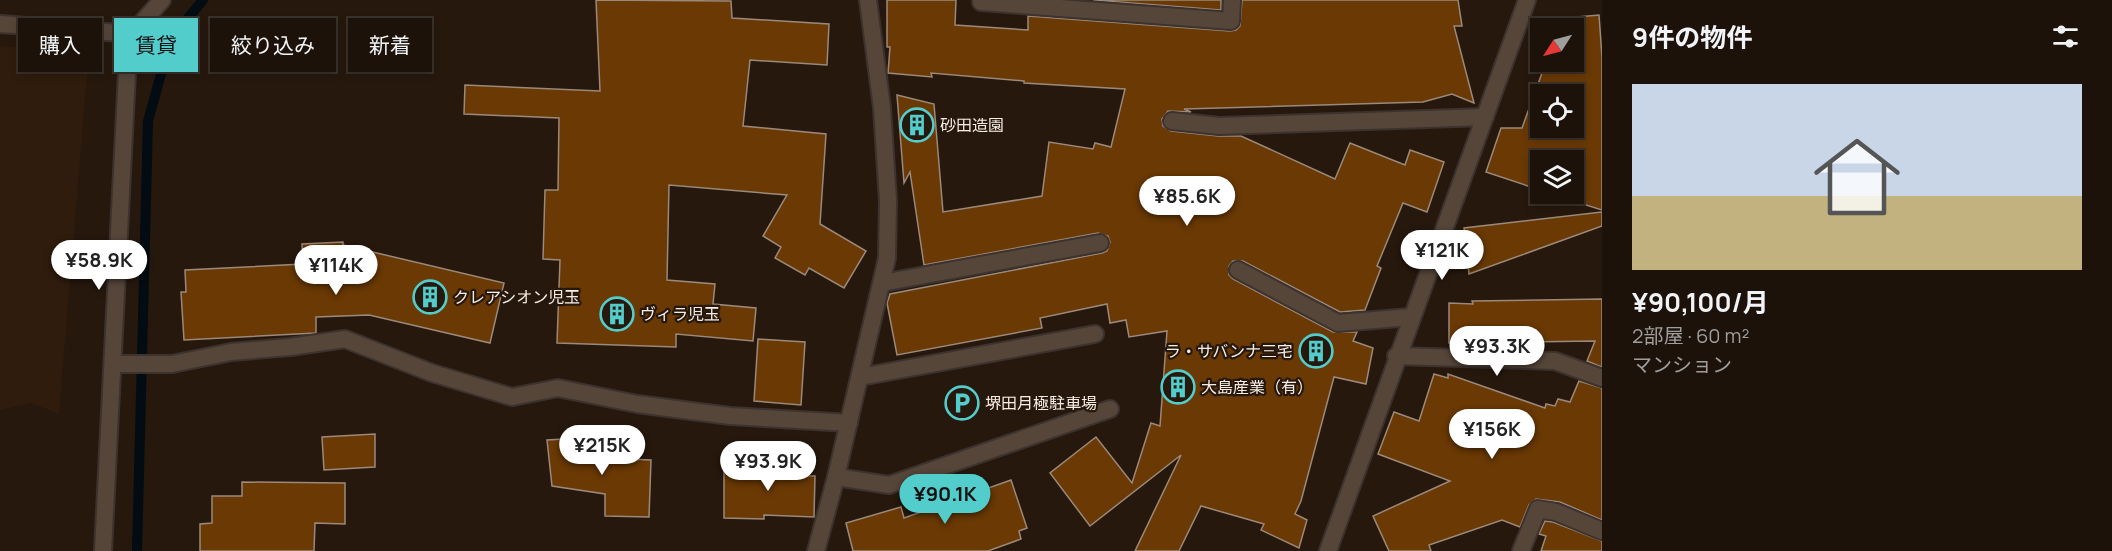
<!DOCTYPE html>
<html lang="ja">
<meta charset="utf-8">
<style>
:root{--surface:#1c120a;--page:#251b13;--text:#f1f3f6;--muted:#a09e9c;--line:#3a322b;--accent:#53cdcb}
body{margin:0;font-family:Manrope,"Noto Sans JP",sans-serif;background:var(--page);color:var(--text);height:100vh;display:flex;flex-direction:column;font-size:22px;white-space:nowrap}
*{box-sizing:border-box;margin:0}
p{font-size:20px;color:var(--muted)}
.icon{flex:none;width:33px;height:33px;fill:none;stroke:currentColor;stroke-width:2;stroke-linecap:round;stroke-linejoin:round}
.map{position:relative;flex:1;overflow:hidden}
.side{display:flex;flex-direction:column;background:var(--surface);width:510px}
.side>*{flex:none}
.banner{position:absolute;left:18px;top:18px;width:570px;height:54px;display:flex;gap:12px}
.needle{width:39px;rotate:234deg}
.controls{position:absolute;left:1530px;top:18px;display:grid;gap:12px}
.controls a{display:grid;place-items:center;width:54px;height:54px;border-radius:0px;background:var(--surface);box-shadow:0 3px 9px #0003,0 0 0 2px var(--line);font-size:30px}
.price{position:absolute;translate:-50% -51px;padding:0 14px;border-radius:21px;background:#fff;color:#222;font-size:20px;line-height:39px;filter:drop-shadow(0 2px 3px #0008)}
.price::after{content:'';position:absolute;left:50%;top:36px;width:18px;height:14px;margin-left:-9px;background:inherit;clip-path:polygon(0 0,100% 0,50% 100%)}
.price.on{background:var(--accent);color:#111}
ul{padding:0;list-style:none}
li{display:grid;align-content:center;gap:12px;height:318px;padding:0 30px}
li+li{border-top:2px solid var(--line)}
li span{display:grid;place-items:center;height:186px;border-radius:0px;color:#555}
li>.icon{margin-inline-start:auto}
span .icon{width:108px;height:108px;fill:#fffc;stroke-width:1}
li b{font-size:26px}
h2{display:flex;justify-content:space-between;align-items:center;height:72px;padding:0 30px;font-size:26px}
.pill{padding:0 21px;border-radius:0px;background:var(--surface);box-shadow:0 3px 9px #0003,0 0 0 2px var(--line);font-size:21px;line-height:54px}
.pill.on{background:var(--accent);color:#111}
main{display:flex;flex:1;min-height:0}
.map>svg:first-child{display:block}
.built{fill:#2f1c0c}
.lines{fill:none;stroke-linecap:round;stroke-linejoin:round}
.stream{stroke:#020c12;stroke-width:10}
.building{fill:#6a3904;stroke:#9b897b;stroke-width:1.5;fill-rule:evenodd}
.service-casing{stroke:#3c322e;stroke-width:20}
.minor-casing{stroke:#3c322e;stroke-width:20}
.service{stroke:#56463a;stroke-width:16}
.minor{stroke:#56463a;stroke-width:16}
.labels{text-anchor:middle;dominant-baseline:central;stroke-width:4.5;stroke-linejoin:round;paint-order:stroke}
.poi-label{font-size:16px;fill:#f6ece4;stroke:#26180d;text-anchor:start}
</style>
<main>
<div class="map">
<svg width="1602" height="551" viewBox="0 0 1602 551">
<rect width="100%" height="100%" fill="#26180d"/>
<!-- built -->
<path class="built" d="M0,46L89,53L59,414L31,403L0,410Z"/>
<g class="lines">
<!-- stream -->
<path class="stream" d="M137,551L148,121L168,49L183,24L203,0"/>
</g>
<!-- building -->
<g class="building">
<path d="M596,0L731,1L732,18L829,24L827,65L750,60L743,126L826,134L820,224L866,251L844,288L809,268L805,275L775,258L781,247L763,236L787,195L669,185L667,280L715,284L713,304L756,308L753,341L676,334V347L557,343L560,260L543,259L545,190H558L559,118L464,114L465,85L600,91Z"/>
<path d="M887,0H956L955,25L1028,30V16L1230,31L1236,30L1240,26L1242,0H1458L1462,26H1454L1474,103L1452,94L1423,102L1184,109L1191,112L1168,111L1162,119L1163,126L1171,131L1218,136H1241L1335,179L1350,143L1405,165L1410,150L1444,162L1427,212L1403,203L1377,266L1381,268L1365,310L1340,312L1243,261H1233L1229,266V275L1233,279L1333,332H1357L1353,341L1373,348L1366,384L1334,377L1301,501L1295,514L1307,520L1299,548L1261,530L1264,524L1201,506L1179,551H1135L1181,455L1090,526L1050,473L1096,437L1132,483L1151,423L1160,426L1167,331L1129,337L1126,320L1110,323L1107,304L1040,318L1042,328L897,355L887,303L890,294L1102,253L1107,251L1110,242L1108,236L1098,233L924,265L910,172L904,183L897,95L934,104L943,212L1042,196L1049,142L1093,149L1095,143L1111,147L1125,89L1024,83V81L931,73L932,77L888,73L890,47H887Z"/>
<path d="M1093,0H1221V10Z"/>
<path d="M1599,15L1602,57V210L1551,194H1574V160H1540V190L1486,172L1501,128H1522L1546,62H1574V28H1544L1543,20ZM1540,94H1574V128H1540Z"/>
<path d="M1602,212V226L1469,274L1464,228Z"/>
<path d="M343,242V245L504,283L490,343L369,315L316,317V333L184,340L181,292H186L185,270L303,264L302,244Z"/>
<path d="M1602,299V367L1587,361L1595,341L1449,343V303L1473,304L1472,301Z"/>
<path d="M758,339L805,342L801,405L754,401Z"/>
<path d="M1434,374L1448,378V374L1545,408L1546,404L1555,406L1558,399L1570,402L1579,381L1602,388V520L1560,502L1536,499L1529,505L1520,527L1502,520L1429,545L1431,551H1389L1373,516L1450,481L1378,454L1394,412L1419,421Z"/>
<path d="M375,434V467L324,470L322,437Z"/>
<path d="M598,437L599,458L651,460L649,517L605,516V494L552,486L547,440Z"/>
<path d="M801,466V476H815L814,517L764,515V519L724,518V467Z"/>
<path d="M1011,480L1027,528L1019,531L1021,539L988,551H853L846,523L901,507L904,518Z"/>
<path d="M242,482L345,483V524L315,523L314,551H200V524L212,523V496H242Z"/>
<path d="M1545,521L1553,522L1602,541V551H1541L1546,536L1539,534Z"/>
</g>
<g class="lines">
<defs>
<g id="service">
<path d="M981,2L1231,21L1232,0"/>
<path d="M1172,121L1219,126L1485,117"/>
<path d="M1238,270L1338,323L1411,317"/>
<path d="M882,283L1100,243"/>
<path d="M113,364H172L231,352L290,347L345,339L432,373L512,397L558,388L637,404L730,416L849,423"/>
<path d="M860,377L1095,334"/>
<path d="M836,477L889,485L1110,409"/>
</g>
<g id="minor">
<path d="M0,24L132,34"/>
<path d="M1396,356L1555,361L1602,378"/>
<path d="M103,551L127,73L132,34L162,0"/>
<path d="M816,551L836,477L887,258L888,201L882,108L868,0"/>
<path d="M1328,551L1527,0"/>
<path d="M1521,551L1538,509L1556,512L1602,531"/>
</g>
</defs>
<!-- service casing -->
<use href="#service" class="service-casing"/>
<!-- minor casing -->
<use href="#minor" class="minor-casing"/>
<!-- service -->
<use href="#service" class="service"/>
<!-- minor -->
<use href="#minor" class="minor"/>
</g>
<!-- icons -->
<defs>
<symbol id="building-ring" viewBox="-11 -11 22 22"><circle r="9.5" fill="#26180d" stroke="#53cdcb" stroke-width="1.5"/><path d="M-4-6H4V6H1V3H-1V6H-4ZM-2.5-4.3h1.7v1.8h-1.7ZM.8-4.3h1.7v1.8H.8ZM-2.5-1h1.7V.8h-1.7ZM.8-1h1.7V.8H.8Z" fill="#53cdcb"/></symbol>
<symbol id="parking-ring" viewBox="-11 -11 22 22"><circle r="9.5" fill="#26180d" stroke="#53cdcb" stroke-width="1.5"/><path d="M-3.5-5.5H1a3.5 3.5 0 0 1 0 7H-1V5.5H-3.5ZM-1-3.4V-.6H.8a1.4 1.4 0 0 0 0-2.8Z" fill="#53cdcb"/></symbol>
</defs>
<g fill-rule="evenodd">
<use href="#building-ring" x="898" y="106" width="38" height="38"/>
<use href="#building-ring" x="411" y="278" width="38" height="38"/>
<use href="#building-ring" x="598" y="295" width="38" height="38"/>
<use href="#building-ring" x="1297" y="332" width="38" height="38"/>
<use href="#building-ring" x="1159" y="368" width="38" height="38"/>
<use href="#parking-ring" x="943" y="384" width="38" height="38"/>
</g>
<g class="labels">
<!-- poi labels -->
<g class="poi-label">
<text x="940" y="125">砂田造園</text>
<text x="453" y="297">クレアシオン児玉</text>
<text x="640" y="314">ヴィラ児玉</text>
<text x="1293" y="351" text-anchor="end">ラ・サバンナ三宅</text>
<text x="1201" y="387">大島産業（有）</text>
<text x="985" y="403">堺田月極駐車場</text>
</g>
</g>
</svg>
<div class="controls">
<a><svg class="needle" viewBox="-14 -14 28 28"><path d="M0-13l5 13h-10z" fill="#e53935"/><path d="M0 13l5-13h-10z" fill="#a09e9c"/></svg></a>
<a><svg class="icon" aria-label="locate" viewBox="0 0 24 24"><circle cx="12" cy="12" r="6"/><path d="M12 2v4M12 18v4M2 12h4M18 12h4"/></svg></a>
<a><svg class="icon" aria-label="layers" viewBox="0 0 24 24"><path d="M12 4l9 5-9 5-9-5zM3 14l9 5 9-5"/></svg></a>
</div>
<b class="price" style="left:1187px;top:227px">¥85.6K</b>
<b class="price" style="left:1442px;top:281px">¥121K</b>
<b class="price" style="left:99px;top:291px">¥58.9K</b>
<b class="price" style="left:336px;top:296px">¥114K</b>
<b class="price" style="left:1497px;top:377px">¥93.3K</b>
<b class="price" style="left:1492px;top:460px">¥156K</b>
<b class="price" style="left:602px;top:476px">¥215K</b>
<b class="price" style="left:768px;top:492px">¥93.9K</b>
<b class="price on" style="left:945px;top:525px">¥90.1K</b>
<div class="banner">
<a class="pill">購入</a>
<a class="pill on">賃貸</a>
<a class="pill">絞り込み</a>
<a class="pill">新着</a>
</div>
</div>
<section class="side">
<h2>9件の物件<svg class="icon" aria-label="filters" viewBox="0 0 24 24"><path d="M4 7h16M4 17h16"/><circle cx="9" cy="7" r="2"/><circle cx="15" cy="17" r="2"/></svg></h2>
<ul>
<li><span style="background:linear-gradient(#c9d6e8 60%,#c2b280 0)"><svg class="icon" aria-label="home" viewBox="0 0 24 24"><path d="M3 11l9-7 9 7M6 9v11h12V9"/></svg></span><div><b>¥90,100/月</b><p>2部屋 · 60 m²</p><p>マンション</p></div></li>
</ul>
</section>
</main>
